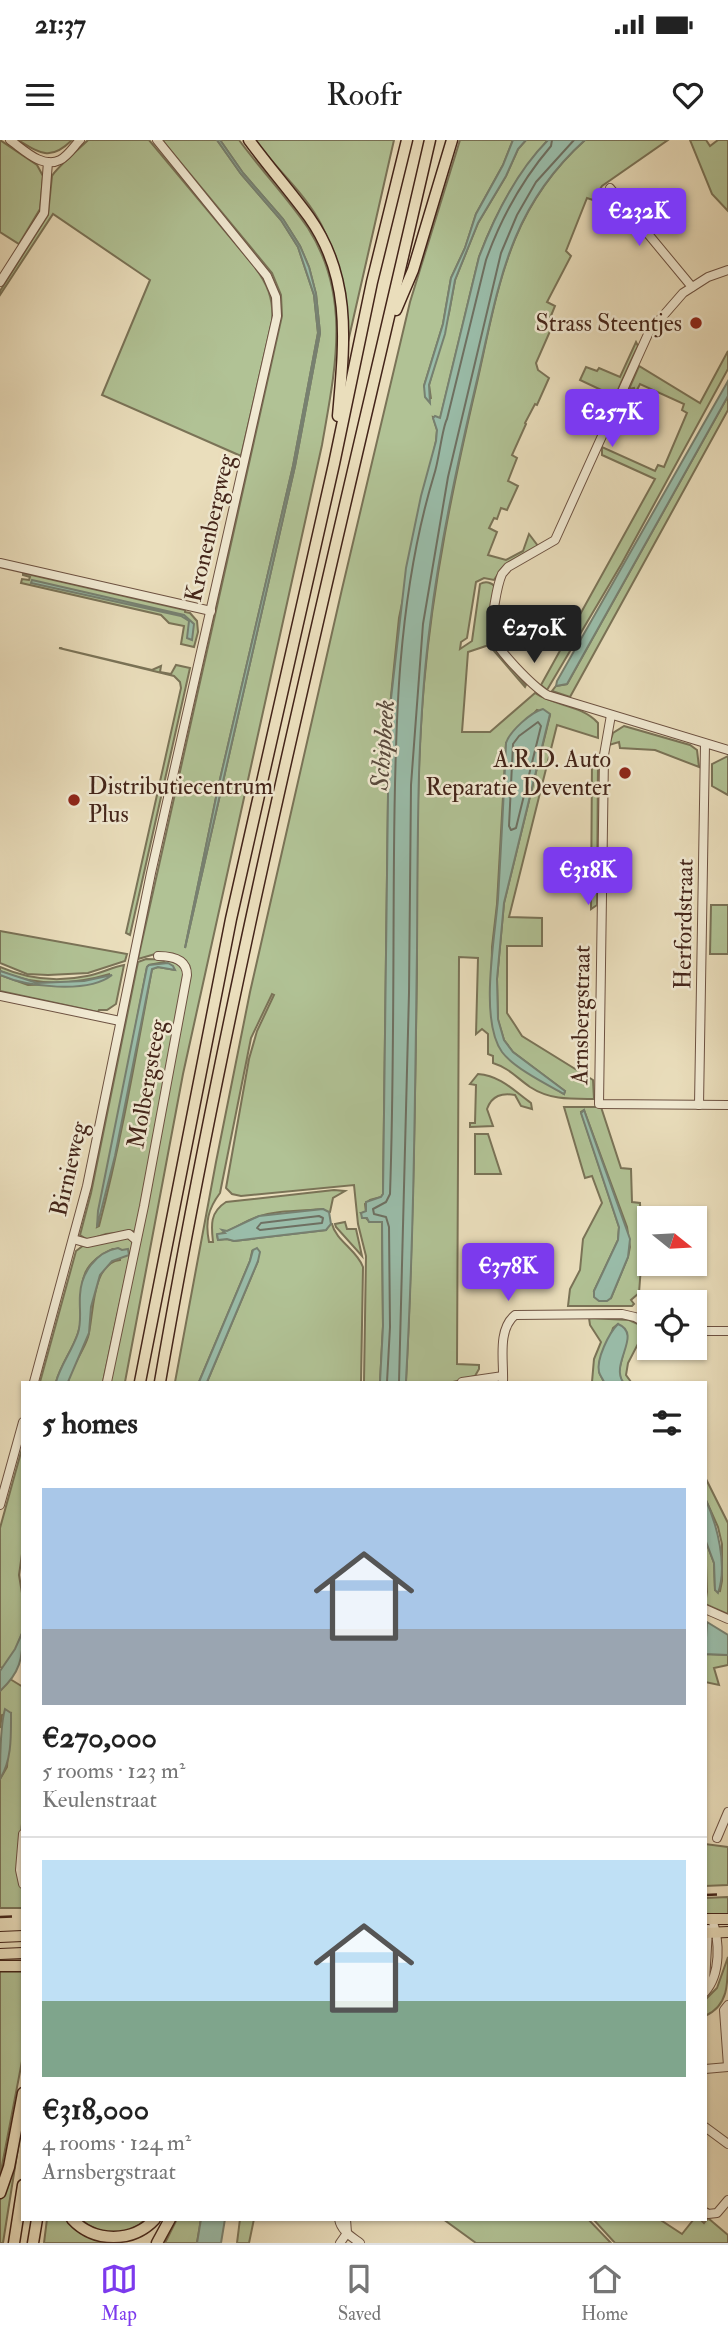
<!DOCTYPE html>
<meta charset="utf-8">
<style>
:root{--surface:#fff;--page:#f6f6f6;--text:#222;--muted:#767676;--line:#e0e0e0;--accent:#7c3aed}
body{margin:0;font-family:"IM FELL Double Pica",serif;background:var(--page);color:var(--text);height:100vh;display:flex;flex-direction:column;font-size:26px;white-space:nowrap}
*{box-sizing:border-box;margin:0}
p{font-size:23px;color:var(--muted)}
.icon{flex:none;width:38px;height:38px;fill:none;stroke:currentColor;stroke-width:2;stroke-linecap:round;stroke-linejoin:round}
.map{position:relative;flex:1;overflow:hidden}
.panel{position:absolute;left:21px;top:1241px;width:686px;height:840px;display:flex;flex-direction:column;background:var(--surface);border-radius:0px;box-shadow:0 2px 5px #0004}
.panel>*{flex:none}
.needle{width:46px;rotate:108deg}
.tools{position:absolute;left:637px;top:1066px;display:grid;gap:14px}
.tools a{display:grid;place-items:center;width:70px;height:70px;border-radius:0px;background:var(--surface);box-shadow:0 2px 5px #0004;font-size:35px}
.price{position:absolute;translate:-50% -60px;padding:0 16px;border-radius:7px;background:var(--accent);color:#fff;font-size:23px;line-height:46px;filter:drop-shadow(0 2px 4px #0008)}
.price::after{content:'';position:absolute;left:50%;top:42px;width:21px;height:16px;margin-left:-10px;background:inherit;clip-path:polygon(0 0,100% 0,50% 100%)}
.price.current{background:#222;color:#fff}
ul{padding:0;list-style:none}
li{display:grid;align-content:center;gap:14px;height:371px;padding:0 21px}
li+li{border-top:2px solid var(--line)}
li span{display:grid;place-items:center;height:217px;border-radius:0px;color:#555}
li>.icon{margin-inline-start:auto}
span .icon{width:126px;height:126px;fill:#fffc;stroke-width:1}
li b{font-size:30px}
h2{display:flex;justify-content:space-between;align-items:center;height:84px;padding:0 21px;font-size:30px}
.status{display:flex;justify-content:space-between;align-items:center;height:49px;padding:0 35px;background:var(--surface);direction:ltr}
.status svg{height:19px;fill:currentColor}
header{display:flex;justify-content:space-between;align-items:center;height:91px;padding:0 21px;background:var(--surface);font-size:32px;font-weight:600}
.tabs{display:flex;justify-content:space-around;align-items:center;height:98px;border-top:2px solid var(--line);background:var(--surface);font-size:19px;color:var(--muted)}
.tabs a{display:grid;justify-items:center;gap:4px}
.tabs .current{color:var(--accent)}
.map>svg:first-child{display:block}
.green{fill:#b1c295;stroke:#7a7357;stroke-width:2;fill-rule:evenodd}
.water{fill:#9abdaa;stroke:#778070;stroke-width:2}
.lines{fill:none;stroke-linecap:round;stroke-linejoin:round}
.shore{stroke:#6e7062;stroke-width:2}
.minor-casing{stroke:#6d5242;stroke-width:10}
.major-casing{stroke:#432419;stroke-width:12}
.highway-casing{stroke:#432419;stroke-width:13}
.minor{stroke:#f1ead3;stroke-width:8}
.major{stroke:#eadebc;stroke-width:10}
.highway{stroke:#eadebc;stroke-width:10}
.rail{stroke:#432419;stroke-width:2.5;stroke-dasharray:12 12;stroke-linecap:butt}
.poi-dot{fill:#8f2418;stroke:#f1ead3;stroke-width:2.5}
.labels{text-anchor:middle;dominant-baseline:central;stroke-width:5;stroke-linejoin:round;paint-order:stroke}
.poi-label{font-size:24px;fill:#432419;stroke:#f1ead3;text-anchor:end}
.street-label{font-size:24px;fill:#432419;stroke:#f1ead3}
.water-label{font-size:26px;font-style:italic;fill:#594a3d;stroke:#f1ead3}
</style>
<div class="status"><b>21:37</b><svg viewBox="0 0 49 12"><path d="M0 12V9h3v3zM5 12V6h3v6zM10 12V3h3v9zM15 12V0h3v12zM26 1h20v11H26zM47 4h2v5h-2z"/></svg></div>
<header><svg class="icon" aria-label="menu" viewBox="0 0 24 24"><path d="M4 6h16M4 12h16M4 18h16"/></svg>Roofr<svg class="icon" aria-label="heart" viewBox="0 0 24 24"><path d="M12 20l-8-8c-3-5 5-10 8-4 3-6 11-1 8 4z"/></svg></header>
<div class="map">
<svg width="728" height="2103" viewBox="0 0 728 2103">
<rect width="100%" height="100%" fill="#eadebc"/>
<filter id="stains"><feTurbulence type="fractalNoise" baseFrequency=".00286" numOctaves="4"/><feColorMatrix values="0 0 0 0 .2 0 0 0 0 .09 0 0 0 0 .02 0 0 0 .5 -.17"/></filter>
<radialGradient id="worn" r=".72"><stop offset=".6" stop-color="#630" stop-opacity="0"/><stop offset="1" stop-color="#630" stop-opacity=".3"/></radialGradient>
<!-- green -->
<g class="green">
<path d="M0,0L37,25L43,36L40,69L19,104L0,92Z"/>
<path d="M18,0H72C51,21 41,14 18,0Z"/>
<path d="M88,0H149L254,126C267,143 274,159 272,181L241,316L102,255L150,140L53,74L0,155V151L48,75L52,36C56,28 80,8 88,0Z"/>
<path d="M162,0H217L241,34L281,80L298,107L314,155L318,193L293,326L218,648L185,808L295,326L320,193L316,154L309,127L300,106L283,79L243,33L220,0H239C261,30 287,57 308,88C352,157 335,230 322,305L183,934L125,1242H110L188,826L155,814L138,819L282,176L281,155L272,133Z"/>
<path d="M255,0H394L348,202C341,168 337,116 322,86C306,54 276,29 255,0Z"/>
<path d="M460,0H513L503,25L476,74L465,108L451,138L443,184L424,246L431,259L429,245L449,173L455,140L478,83L506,36L518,9L526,0H548C517,34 495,74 479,117L440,279L433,277L437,290L436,301L399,478L389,576L383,1054L381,1057L370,1060L365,1064L366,1072L361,1073L370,1082H382L383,1186L380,1242H364L366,1116L358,1084L354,1045L241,1056L232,1054L226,1048L249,919L257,891L274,855L272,854L251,898L220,1053C208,1069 205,1082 209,1102H213C211,1085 210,1072 226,1062L334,1050L345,1051L333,1058L330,1072L327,1073L323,1069C302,1071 277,1070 257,1077C243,1082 229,1092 217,1095L218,1100L227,1099L234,1101L326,1090L329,1084H332C336,1101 357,1110 363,1127L361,1242H207L258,1121L252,1112L250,1121L199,1242H175L216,1022L250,852L342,449L410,162Z"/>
<path d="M585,0H668L602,46L593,60L587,58L566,111L571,116L547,162L555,166L548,183L551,189L536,223L538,230L549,238L537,265L535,264L525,283L526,284L512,315L517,318L508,341L518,346L507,370L501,368L497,379L494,378L489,388L497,392L488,415L506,420L523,411L529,394L538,406L502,428L494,440L484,438L476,442L467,498L461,502L460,509L472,501L480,444C485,441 492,442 495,447L488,493L490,502L526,545L525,547L489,505L468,512L462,592H490L535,553C554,566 582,565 598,583V598L557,585L509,777L542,778V806H507V873L515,885L522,896L593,940L594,959C570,959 550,960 530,947C517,938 509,928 493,923V916L488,914V894L482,889L476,894L478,818L459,817L457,1224L479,1225V1229L475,1236L453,1242H406C413,1104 415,964 417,826C417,732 416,637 424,544C433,443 453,345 476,247C498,150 507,70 585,0ZM537,570L550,575L504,763L497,839L498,880L504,900L513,912L565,951L564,954L517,925L503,912L495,894L491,873L492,807L497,764L506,603Z"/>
<path d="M690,0H706L710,6L718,0H728V71L712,54Z"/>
<path d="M636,202L638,206C626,230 614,259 602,287L598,288L612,255L580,240L586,227L597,231L599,228L620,237Z"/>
<path d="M728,211V229L622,423L547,550L541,545L655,339L602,315V307L655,331L658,325L664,327L687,273L682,270L684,264L640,244L635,254L634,248L629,249L639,226L700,263Z"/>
<path d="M728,256V270L570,557L552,551L556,546L567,544Z"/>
<path d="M23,433L185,470V472L190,473L197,481L198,492L194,507L181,504L184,486L169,483L161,475L21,443L22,439L29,440L30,437L23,435Z"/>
<path d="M59,508L152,530L161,526L160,532L171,534L176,525L190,528L130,795L126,793L181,548L180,542L174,536Z"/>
<path d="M624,586L690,605L697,610L699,627L655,610L620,608L619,602L609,605L613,593Z"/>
<path d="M728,616V655L712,646V624Z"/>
<path d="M592,619L598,622L597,765L591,769Z"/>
<path d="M711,765H728V814H710Z"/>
<path d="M0,791L127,814L125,821L88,833L48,835L27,834L0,823Z"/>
<path d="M146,819L176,820L185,830L136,1091L106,1094L88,1100L80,1095L91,1053L138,822ZM164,822L175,830L158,827L152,829C136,915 121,1002 99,1086L97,1087L147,827L149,825Z"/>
<path d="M124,825L116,864L107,870H99L98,872L0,851V835L28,845L90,843L110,834C73,845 36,847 0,831V827C27,839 58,842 87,836C100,834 112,827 124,825Z"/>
<path d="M478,934C501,936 513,950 531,963L532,969L521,966L515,955C502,953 492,955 487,969L493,986L470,987V983H475L476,945L470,944Z"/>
<path d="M564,967H601L621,1028L631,1029L632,1062L640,1063L642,1113L639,1153L631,1160L634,1164L632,1166H568L570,1149L580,1130L583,1099L602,1063L592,1036L585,1038ZM584,970L627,1087L630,1107L628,1117L611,1158L594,1151L618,1100L619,1087L581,972Z"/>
<path d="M475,994H488L501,1034H475Z"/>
<path d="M345,1082L347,1089H356L362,1116L336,1087L335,1084Z"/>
<path d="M126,1097L133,1102L103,1242H68C71,1226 83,1213 88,1197C94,1176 91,1123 120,1120L121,1110L113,1109C65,1131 90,1158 78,1193C72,1211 61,1224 56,1242H40L76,1111L84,1105Z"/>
<path d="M589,1178L629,1180L649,1189V1199L641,1198L628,1223L626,1235L631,1242H623L618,1235L627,1198L618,1184L613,1188L599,1232L604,1242H592L594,1219L601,1202L590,1185Z"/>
<path d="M23,1305V1407L19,1435L23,1459V1491L16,1509L4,1529L0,1527V1388Z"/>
<path d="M705,1337L728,1383V1474L705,1464L707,1452L705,1399L714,1423L715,1450L720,1451L722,1441V1404L718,1387L705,1358Z"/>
<path d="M705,1514L728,1515V1525L714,1528L719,1545L705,1542Z"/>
<path d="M10,1539L23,1547V1674L17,1731L23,1750V1768H0V1639L7,1627L11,1573L2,1575L0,1588V1551Z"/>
<path d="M705,1704L728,1707V1745L705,1746Z"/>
<path d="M728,1757V1774L705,1775V1758Z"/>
<path d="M728,1817C728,1845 728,1866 705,1876V1860L717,1848Z"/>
<path d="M0,1831H23V1916L0,2036Z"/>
<path d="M21,1989L3,2103H0V2060L7,2045Z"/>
<path d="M708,2078L728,2095V2103H615L593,2079H659L682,2094L694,2079H700L704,2083Z"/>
<path d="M47,2079H68C80,2094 94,2101 113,2103H44Z"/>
<path d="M80,2079H146C127,2098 100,2096 80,2079Z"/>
<path d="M177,2079H201L197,2103H165Z"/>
<path d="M240,2079H254L249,2103H237Z"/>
<path d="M443,2079H588L611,2103H476Z"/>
</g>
<!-- water -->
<g class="water">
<path d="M217,0H220L243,33L283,79L300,106L309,127L316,154L320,193L295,326L185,808L218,648L293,326L318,193L314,155L298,107L281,80L241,34Z"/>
<path d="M513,0H526L518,9L506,36L478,83L455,140L445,194L429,245L430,263L425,257L424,246L443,184L451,138L465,108L476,74L503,25Z"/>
<path d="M548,0H585C508,69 499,145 477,240C458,321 440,403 430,485C416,593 418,703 417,811C415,954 414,1098 406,1240V1242H380L383,1186L382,1082H369L367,1078H362L361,1073L366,1071V1062L381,1057L383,1054L389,576L406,428L421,356L436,301L437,290L433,278L435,276L440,278L479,117C495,75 516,32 548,0Z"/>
<path d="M728,241V256L567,544L556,546L557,541Z"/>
<path d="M32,440L184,475L194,484L192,500L187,498L189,481L181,476L31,443Z"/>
<path d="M543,569L550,574L504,763L497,839L498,879L504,900L513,912L565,951L564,954C546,944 514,928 502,912C479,880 495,797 498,759C501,707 504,655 506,603C510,591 531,572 543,569Z"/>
<path d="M168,823L173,826L175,830L158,827L152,829L115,1016L97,1087L98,1071L147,827L149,825Z"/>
<path d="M0,831L37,843L84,841L112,835C88,854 27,847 0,835Z"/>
<path d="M584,970L630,1099L628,1117L611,1158L607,1161H599L594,1157V1151L618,1100L619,1087L581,973Z"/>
<path d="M323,1069L329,1072L331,1084L326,1090L234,1101L227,1099L218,1100L217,1094L225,1093L222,1090L227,1091L259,1076Z"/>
<path d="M118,1108L122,1110L128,1109L129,1115L112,1121L100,1135L91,1167L89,1193L68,1242H56C61,1224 72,1211 78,1193C82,1181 79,1168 80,1155C81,1134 95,1112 118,1108Z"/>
<path d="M257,1108L260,1112L258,1121L207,1242H199L250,1121L253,1110Z"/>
<path d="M618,1184C643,1194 610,1223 623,1242H604C603,1239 600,1236 599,1232C596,1219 609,1193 618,1184Z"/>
<path d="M705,1358C717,1384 728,1426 718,1453L715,1450L714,1423L705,1399Z"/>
<path d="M707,1482L728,1495V1515L705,1514Z"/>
<path d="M23,1491C23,1518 20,1533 0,1551V1531L15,1509Z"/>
<path d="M5,1569L11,1573C11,1596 12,1620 0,1639C0,1618 0,1586 5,1569Z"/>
<path d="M201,2079H225L221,2103H197Z"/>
</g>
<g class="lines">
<!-- shore -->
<g class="shore">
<path d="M538,582L541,586L516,688L511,690L509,686L513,604L519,596Z"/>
<path d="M319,1076L323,1078L322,1083L260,1090L257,1088L261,1083Z"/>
<path d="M387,1242L390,1187L389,1087L386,1077L374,1074L373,1069L386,1062L390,1054C394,941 393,827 394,714C395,588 397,457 434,335C439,321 442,288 447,279L486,120C501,78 522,40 551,6L552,0"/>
<path d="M399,1242L409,853L411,645L423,484L448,337L501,113L517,75L536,42L574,0"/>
</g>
<defs>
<g id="minor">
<path d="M10,0C23,9 42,29 60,20C68,16 74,6 80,0"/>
<path d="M610,48L692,147"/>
<path d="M728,130L708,137L683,153L649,192L555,400L508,427L502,434C497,445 491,481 492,493C494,508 534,547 547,555L728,610"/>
<path d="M0,142L44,73L48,22"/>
<path d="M0,423L211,471"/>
<path d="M611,575L604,615L599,964L728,965"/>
<path d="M0,856L120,881"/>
<path d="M699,965L705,604"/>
<path d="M73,1099L87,1103L129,1094L136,1100"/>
<path d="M695,1191H728"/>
<path d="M34,1242L87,1046L151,733L277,176L276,157L267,136L157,0"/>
<path d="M107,1242L144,1066L187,835C187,819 172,816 158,816"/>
<path d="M462,1242L503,1236"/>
<path d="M503,1242C504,1221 497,1190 515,1175L622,1174L635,1177L649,1185"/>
<path d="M0,1365L23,1282"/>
<path d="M705,1469L728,1479"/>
<path d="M23,1694L20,1730L23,1744"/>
<path d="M717,1698L728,1672"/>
<path d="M705,1842L708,1789"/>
<path d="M705,1852C721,1834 720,1801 712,1779"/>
<path d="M728,1865L724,1870L728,1926"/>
<path d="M705,1929L728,1927"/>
<path d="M705,1987L728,2004"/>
<path d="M705,2072L708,2074L717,2073L728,2060"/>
<path d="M339,2079C341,2091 352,2097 360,2103"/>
<path d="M340,2103L347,2093L346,2079"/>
</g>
<g id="major">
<path d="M705,1779H728"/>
<path d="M705,1793L728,1792"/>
<path d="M0,1797L23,1796"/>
<path d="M0,1814L23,1813"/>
</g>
<g id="highway">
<path d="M249,0C268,26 290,51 309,77C353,139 344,205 338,276"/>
<path d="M396,170L413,130L452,0"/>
<path d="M140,1242L231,779L334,324L372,142L407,0"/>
<path d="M160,1242C232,825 335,413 430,0"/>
<path d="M0,1826H23"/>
<path d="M0,2053L9,2027L23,1953"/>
<path d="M72,2079C94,2103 133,2103 155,2079"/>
<path d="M14,2103L23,2045"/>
<path d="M33,2103L37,2079"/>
<path d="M157,2103L170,2079"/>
</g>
</defs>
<!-- minor casing -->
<use href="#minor" class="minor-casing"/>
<!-- major casing -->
<use href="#major" class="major-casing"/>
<!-- highway casing -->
<use href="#highway" class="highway-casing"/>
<!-- minor -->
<use href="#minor" class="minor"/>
<!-- major -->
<use href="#major" class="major"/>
<!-- highway -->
<use href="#highway" class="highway"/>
<!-- rail -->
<g class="rail">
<path d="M705,1755L728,1754"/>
<path d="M0,1777L23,1776"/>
</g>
</g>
<!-- markers -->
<g class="poi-dot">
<circle cx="696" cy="183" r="7"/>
<circle cx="625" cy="633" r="7"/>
<circle cx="74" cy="660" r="7"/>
</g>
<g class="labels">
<!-- poi labels -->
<g class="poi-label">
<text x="682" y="183">Strass Steentjes</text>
<text x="611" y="619">A.R.D. Auto<tspan x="611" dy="28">Reparatie Deventer</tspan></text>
<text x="88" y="646" text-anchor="start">Distributiecentrum<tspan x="88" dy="28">Plus</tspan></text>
</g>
<!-- street labels -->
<g class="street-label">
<text transform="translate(210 388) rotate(-77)">Kronenbergweg</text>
<text transform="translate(684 784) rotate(-89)">Herfordstraat</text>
<text transform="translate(581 875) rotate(-89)">Arnsbergstraat</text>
<text transform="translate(147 944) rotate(-80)">Molbergsteeg</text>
<text transform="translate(69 1029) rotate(-77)">Birnieweg</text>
</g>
<!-- water labels -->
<g class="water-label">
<text transform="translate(383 605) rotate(-86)">Schipbeek</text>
</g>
</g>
<rect width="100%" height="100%" filter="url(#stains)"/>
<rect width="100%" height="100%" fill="url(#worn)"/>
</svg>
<div class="tools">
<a><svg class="needle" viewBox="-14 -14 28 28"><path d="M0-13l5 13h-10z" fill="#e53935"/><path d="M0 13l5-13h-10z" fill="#767676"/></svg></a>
<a><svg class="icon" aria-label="locate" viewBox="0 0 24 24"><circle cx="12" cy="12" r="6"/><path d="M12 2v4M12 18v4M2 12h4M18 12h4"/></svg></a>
</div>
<b class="price" style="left:639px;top:108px">€232K</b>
<b class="price" style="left:612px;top:309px">€257K</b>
<b class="price current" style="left:534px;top:525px">€270K</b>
<b class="price" style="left:588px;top:767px">€318K</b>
<b class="price" style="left:508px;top:1163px">€378K</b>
<section class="panel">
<h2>5 homes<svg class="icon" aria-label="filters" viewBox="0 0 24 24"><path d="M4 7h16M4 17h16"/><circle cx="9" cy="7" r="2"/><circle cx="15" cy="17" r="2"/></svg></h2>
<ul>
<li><span style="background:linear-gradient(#a9c7e8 65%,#9aa5b1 0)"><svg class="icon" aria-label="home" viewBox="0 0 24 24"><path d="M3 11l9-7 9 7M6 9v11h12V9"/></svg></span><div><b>€270,000</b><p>5 rooms · 123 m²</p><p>Keulenstraat</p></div></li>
<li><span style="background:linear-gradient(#bfe0f5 65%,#7fa58c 0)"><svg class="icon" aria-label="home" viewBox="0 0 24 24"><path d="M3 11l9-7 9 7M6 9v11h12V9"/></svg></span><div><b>€318,000</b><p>4 rooms · 124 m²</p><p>Arnsbergstraat</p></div></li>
</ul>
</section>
</div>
<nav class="tabs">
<a class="current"><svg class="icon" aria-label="map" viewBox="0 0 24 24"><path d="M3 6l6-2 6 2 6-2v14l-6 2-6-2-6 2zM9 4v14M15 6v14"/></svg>Map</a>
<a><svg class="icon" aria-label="saved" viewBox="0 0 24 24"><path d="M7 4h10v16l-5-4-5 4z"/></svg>Saved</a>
<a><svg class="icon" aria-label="home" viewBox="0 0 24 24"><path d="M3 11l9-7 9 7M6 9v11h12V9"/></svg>Home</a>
</nav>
